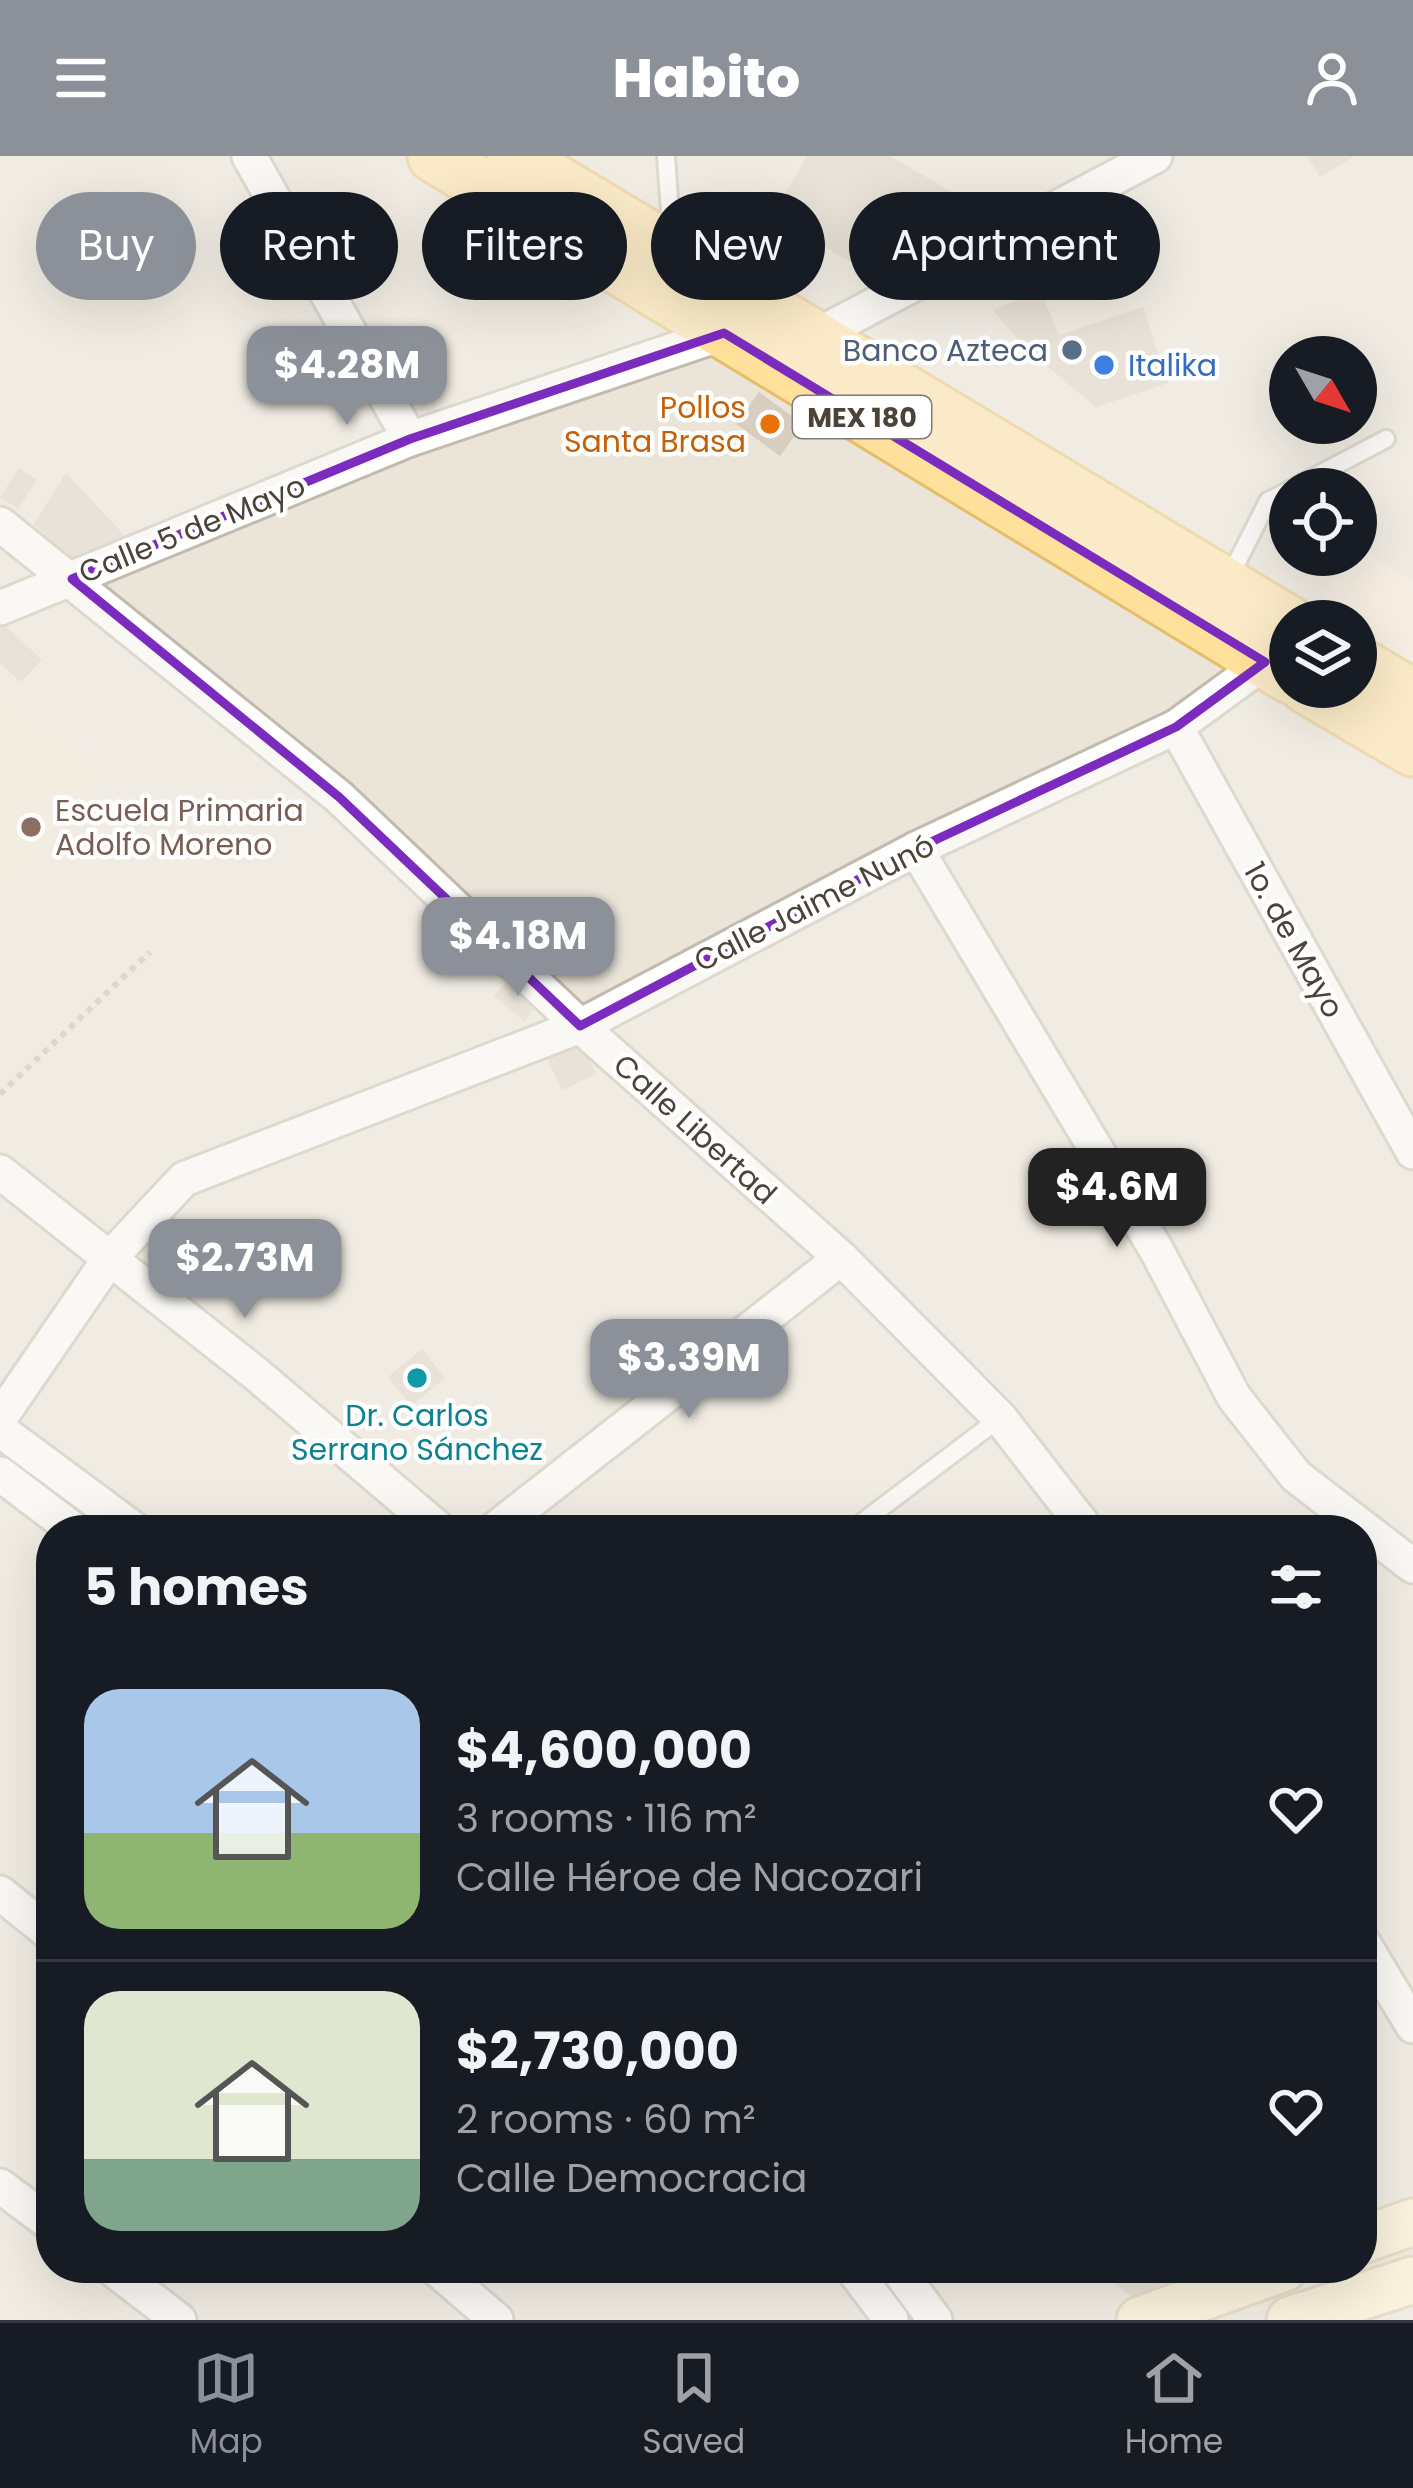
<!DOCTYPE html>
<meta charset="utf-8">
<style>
:root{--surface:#171b24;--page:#242831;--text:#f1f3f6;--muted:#9ea1a6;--line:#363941;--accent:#8c9099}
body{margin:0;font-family:Poppins,sans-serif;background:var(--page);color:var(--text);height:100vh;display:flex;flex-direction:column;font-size:45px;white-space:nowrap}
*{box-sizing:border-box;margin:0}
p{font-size:39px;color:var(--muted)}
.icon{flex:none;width:66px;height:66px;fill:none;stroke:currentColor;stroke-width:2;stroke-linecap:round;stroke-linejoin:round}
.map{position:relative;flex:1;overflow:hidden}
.panel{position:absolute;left:36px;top:1359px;width:1341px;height:768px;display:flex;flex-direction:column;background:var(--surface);border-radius:48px;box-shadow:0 12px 48px #0002}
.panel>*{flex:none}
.banner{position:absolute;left:36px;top:36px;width:1341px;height:108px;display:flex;gap:24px}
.needle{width:78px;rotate:129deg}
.tools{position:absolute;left:1269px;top:180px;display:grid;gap:24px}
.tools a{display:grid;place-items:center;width:108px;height:108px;border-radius:50%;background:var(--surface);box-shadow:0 12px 48px #0002;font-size:60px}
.price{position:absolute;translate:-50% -102px;padding:0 27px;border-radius:24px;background:var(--accent);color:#fff;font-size:39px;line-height:78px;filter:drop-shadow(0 3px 6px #0008)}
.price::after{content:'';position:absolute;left:50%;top:72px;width:36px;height:27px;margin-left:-18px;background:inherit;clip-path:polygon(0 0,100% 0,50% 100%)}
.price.on{background:#222;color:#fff}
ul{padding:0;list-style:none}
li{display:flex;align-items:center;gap:36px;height:300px;padding:0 48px}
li+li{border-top:3px solid var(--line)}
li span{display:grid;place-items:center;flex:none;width:336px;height:240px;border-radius:36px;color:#555}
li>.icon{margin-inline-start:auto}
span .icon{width:144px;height:144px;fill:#fffc;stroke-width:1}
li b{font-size:51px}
h2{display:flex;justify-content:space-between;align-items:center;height:144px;padding:0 48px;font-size:51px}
.pill{padding:0 42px;border-radius:54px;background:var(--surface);box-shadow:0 12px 48px #0002;font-size:42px;line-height:108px}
.pill.on{background:var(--accent);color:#fff}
header{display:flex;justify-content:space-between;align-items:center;height:156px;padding:0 48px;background:var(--accent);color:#fff;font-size:54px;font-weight:800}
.tab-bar{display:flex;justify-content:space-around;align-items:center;height:168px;border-top:3px solid var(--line);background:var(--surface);font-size:33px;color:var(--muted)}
.tab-bar a{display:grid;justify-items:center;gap:6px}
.tab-bar .on{color:var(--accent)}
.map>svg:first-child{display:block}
.residential{fill:#eae4d9;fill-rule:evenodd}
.commercial{fill:#f7e9d7}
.education{fill:#efe7d5}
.building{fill:#d8cec0}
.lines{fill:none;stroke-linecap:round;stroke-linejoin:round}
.lane-casing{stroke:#c2baad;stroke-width:22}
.street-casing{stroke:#c2baad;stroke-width:39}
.secondary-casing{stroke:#d6c69b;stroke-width:51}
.primary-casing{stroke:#e6be69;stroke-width:57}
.path{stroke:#c4b69e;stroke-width:6;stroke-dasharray:6 6;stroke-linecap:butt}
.lane{stroke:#fff;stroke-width:16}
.street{stroke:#fff;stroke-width:33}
.secondary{stroke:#fff2cc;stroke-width:45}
.primary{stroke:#ffe19b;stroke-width:51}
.marked{fill:none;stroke:#7b2cbf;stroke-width:9;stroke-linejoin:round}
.service-dot{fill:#5c6f8a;stroke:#fff;stroke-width:4.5}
.shop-dot{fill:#3f7fe0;stroke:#fff;stroke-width:4.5}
.food-dot{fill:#e8710a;stroke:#fff;stroke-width:4.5}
.education-dot{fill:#8d6e63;stroke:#fff;stroke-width:4.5}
.culture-dot{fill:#0f9aa8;stroke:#fff;stroke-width:4.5}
.labels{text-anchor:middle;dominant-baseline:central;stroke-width:9;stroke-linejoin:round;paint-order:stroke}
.shield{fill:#fff;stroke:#817b74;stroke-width:3}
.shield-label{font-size:27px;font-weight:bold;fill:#4b4339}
.service-label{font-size:30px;fill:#4e5e75;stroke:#fff;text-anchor:end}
.shop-label{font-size:30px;fill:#366cbe;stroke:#fff;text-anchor:start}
.food-label{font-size:30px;fill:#c56008;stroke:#fff;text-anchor:end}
.street-label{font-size:30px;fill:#4b4339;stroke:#fff}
.education-label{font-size:30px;fill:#785e54;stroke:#fff;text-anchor:start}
.culture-label{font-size:30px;fill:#0d838f;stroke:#fff}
</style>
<header><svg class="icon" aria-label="menu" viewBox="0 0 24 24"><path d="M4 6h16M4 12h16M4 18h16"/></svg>Habito<svg class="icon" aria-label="person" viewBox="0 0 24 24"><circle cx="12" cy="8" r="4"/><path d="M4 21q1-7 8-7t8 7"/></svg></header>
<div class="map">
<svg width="1413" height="2164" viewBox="0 0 1413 2164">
<rect width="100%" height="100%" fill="#f6f2eb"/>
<!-- residential -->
<path class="residential" d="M0,0H1413V2164H0ZM1290,201H1356V267H1290ZM1290,333H1356V399H1290ZM1290,465H1356V531H1290ZM51,1374H1362V2112H51Z"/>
<!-- commercial -->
<path class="commercial" d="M1356,389L1413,425V510L1356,474V465H1342L1318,450L1350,399H1356Z"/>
<!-- education -->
<path class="education" d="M0,526L107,617L9,732L0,724Z"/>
<!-- building -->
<g class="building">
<path d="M807,0H890L978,51L873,119L772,60Z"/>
<path d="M1307,0H1355L1320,21Z"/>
<path d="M1040,134L1059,179L1143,151L1168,227L1096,251L1024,191L993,154Z"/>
<path d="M759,236L803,268L780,300L736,268Z"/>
<path d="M19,312L37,324L18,353L0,341Z"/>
<path d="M66,317L125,380L76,405L34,368Z"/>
<path d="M0,465L42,504L21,526L0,507Z"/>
<path d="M511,820L541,845L524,865L494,840Z"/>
<path d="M580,884L596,918L562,934L546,901Z"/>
<path d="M422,1193L445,1222L411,1250L388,1221Z"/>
<path d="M1094,2112H1210L1132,2141Z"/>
</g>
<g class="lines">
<defs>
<g id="lane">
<path d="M666,0L672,84"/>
<path d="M1291,333L1386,283"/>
<path d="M1229,422L1268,345L1290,334"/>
<path d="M852,1374L1000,1262"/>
</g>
<g id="street">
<path d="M249,0L410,283"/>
<path d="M814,181L1155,0"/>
<path d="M0,368L339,641L580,870L841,1102L1000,1262L1087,1374"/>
<path d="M0,452L410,283L724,177"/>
<path d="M1176,571L1413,996"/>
<path d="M916,693L1157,1095L1234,1241L1296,1320L1413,1410"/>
<path d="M0,1016L255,1217L440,1374"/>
<path d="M0,1262L110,1102L184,1023L580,870L916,693L1176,571L1265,506L1273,490"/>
<path d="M0,1274L135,1374"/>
<path d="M0,1318L74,1374"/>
<path d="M494,1374L841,1102"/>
<path d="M0,1737L51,1778"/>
<path d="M1362,1785L1413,1870"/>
<path d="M0,2030L51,2068"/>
<path d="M111,2112L179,2164"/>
<path d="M436,2112L496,2164"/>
<path d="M852,2112L891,2164"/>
<path d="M897,2112L935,2164"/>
</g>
<g id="secondary">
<path d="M1362,2084L1413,2066"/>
<path d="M1140,2164L1284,2112"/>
<path d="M1290,2164L1413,2124"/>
</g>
<g id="primary">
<path d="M434,0L1290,521"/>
<path d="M514,0L1290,467"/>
<path d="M1356,506L1413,540"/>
<path d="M1306,531L1413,594"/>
</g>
</defs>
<!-- lane casing -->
<use href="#lane" class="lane-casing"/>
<!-- street casing -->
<use href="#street" class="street-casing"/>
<!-- secondary casing -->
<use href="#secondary" class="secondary-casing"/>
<!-- primary casing -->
<use href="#primary" class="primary-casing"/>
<!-- path -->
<path class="path" d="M0,938L150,796"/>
<!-- lane -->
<use href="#lane" class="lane"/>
<!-- street -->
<use href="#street" class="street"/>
<!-- secondary -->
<use href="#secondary" class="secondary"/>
<!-- primary -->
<use href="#primary" class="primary"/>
</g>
<!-- marked area -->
<path d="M0 0H1413V2164H0ZM724,177L1265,506L1176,571L916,693L580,870L339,641L72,423L410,283Z" fill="#f6f2eb" fill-opacity=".55" fill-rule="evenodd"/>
<path class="marked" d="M724,177L1265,506L1176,571L916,693L580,870L339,641L72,423L410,283Z"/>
<!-- markers -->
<circle class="service-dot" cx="1072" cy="194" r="12"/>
<circle class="shop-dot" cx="1104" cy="209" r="12"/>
<circle class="food-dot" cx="770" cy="268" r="12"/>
<circle class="education-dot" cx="31" cy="671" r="12"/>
<circle class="culture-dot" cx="417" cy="1222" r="12"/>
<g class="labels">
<!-- shield labels -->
<rect class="shield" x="793" y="240" width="138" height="42" rx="9"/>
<g class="shield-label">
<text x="862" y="261">MEX 180</text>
</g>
<!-- service labels -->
<g class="service-label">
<text x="1048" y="194">Banco Azteca</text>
</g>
<!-- shop labels -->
<g class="shop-label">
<text x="1128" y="209">Italika</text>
</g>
<!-- food labels -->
<g class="food-label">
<text x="746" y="251">Pollos<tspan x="746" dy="34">Santa Brasa</tspan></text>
</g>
<!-- street labels -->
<g class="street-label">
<text transform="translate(192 373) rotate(-22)">Calle 5 de Mayo</text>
<text transform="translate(814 747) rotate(-27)">Calle Jaime Nunó</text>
<text transform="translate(1294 784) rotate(61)">1o. de Mayo</text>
<text transform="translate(695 973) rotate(42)">Calle Libertad</text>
</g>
<!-- education labels -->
<g class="education-label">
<text x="55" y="654">Escuela Primaria<tspan x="55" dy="34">Adolfo Moreno</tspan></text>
</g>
<!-- culture labels -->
<g class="culture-label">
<text x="417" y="1259">Dr. Carlos<tspan x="417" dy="34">Serrano Sánchez</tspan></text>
</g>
</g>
</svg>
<div class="tools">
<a><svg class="needle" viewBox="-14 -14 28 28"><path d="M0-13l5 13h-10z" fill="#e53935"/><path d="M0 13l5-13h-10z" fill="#9ea1a6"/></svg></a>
<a><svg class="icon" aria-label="locate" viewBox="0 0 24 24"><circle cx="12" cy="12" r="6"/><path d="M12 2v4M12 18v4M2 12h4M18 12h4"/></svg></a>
<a><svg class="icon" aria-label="layers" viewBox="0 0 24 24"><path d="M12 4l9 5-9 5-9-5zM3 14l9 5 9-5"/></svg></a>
</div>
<b class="price" style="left:347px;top:272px">$4.28M</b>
<b class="price" style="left:518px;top:843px">$4.18M</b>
<b class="price on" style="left:1117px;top:1094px">$4.6M</b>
<b class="price" style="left:245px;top:1165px">$2.73M</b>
<b class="price" style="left:689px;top:1265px">$3.39M</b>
<div class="banner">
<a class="pill on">Buy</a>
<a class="pill">Rent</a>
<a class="pill">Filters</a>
<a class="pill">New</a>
<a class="pill">Apartment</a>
</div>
<section class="panel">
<h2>5 homes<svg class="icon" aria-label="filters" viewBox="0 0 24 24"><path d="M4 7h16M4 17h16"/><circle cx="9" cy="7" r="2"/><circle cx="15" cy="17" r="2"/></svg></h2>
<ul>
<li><span style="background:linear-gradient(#a9c7e8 60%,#8fb573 0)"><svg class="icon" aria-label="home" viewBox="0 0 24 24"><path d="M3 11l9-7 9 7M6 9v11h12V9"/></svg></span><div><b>$4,600,000</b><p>3 rooms · 116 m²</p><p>Calle Héroe de Nacozari</p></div><svg class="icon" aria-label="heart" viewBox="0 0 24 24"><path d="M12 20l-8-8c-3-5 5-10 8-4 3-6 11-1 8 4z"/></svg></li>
<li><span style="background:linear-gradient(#dfe7d0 70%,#7fa58c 0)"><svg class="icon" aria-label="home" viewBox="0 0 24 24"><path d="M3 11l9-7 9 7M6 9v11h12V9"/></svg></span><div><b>$2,730,000</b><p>2 rooms · 60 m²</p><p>Calle Democracia</p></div><svg class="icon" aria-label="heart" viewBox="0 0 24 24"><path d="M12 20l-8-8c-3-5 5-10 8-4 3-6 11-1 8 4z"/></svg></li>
</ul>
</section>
</div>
<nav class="tab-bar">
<a class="on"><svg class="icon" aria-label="map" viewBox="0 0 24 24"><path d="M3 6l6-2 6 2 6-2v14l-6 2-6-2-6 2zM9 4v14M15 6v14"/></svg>Map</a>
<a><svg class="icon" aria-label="saved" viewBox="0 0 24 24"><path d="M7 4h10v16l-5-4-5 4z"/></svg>Saved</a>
<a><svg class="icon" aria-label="home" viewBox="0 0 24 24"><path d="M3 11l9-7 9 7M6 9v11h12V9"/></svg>Home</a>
</nav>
